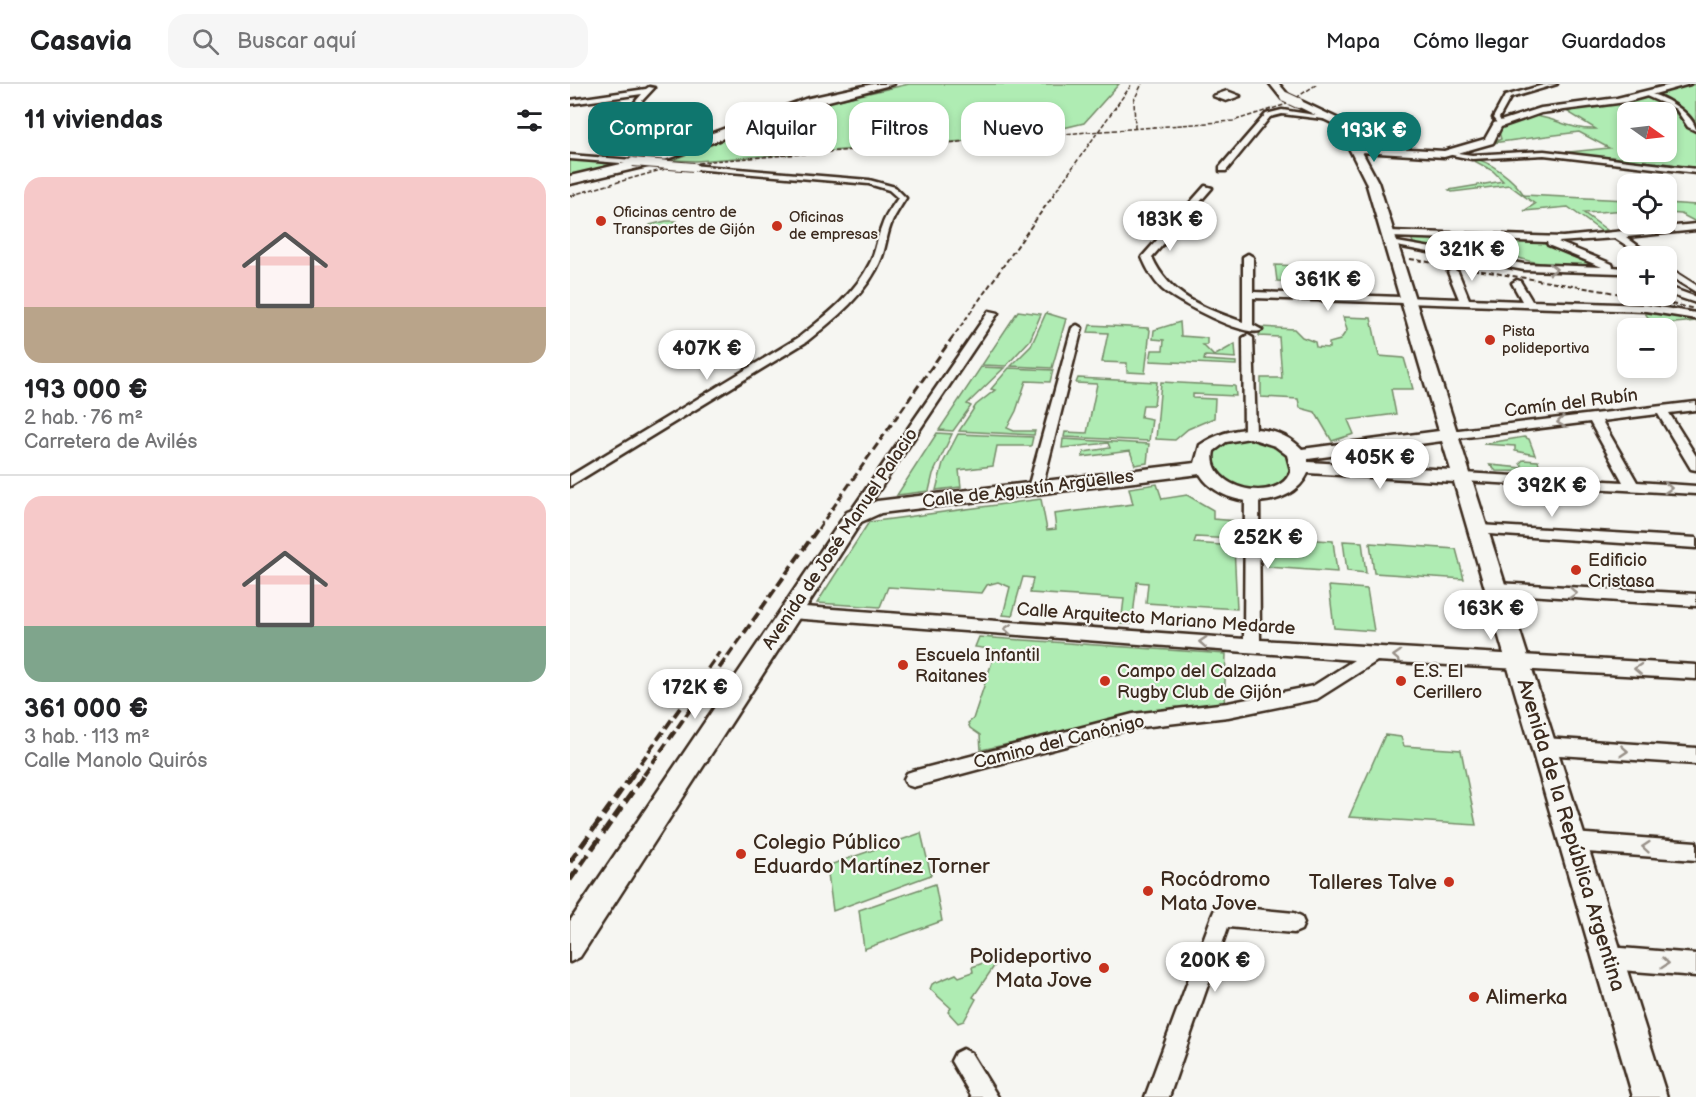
<!DOCTYPE html>
<html lang="es">
<meta charset="utf-8">
<style>
:root{--surface:#fff;--page:#f6f6f6;--text:#202124;--muted:#757577;--line:#e0e0e0;--accent:#0f766e}
body{margin:0;font-family:"Balsamiq Sans",sans-serif;background:var(--page);color:var(--text);height:100vh;display:flex;flex-direction:column;font-size:22px;white-space:nowrap}
*{box-sizing:border-box;margin:0}
p{font-size:20px;color:var(--muted)}
.icon{flex:none;width:33px;height:33px;fill:none;stroke:currentColor;stroke-width:2;stroke-linecap:round;stroke-linejoin:round}
.map{position:relative;flex:1;overflow:hidden}
.panel{display:flex;flex-direction:column;background:var(--surface);width:570px}
.panel>*{flex:none}
.guide{position:absolute;left:18px;top:18px;width:570px;height:54px;display:flex;gap:12px}
.needle{width:39px;rotate:104deg}
.controls{position:absolute;left:1047px;top:18px;display:grid;gap:12px}
.controls a{display:grid;place-items:center;width:60px;height:60px;border-radius:12px;background:var(--surface);box-shadow:0 3px 9px #0003;font-size:30px}
.price{position:absolute;translate:-50% -51px;padding:0 14px;border-radius:21px;background:#fff;color:#222;font-size:20px;line-height:39px;filter:drop-shadow(0 2px 3px #0008)}
.price::after{content:'';position:absolute;left:50%;top:36px;width:18px;height:14px;margin-left:-9px;background:inherit;clip-path:polygon(0 0,100% 0,50% 100%)}
.price.selected{background:var(--accent);color:#fff}
ul{padding:0;list-style:none}
li{display:grid;align-content:center;gap:12px;height:318px;padding:0 24px}
li+li{border-top:2px solid var(--line)}
li span{display:grid;place-items:center;height:186px;border-radius:18px;color:#555}
li>.icon{margin-inline-start:auto}
span .icon{width:108px;height:108px;fill:#fffc;stroke-width:1}
li b{font-size:26px}
h2{display:flex;justify-content:space-between;align-items:center;height:72px;padding:0 24px;font-size:26px}
.tag{padding:0 21px;border-radius:18px;background:var(--surface);box-shadow:0 3px 9px #0003;font-size:21px;line-height:54px}
.tag.selected{background:var(--accent);color:#fff}
header{display:flex;align-items:center;gap:36px;box-sizing:border-box;height:84px;padding:0 30px;background:var(--surface);border-bottom:2px solid var(--line)}
header strong{font-size:28px}
nav{display:flex;gap:33px;margin-inline-start:auto;font-size:21px}
.search{width:420px;height:54px;background:var(--page);display:flex;align-items:center;gap:15px;box-sizing:border-box;padding:0 21px;border-radius:18px;color:var(--muted);font-size:22px}
main{display:flex;flex:1;min-height:0}
.map>svg:first-child{display:block}
.green{fill:#afecb3;stroke:#758b68;stroke-width:1.5;fill-rule:evenodd}
.lines{fill:none;stroke-linecap:round;stroke-linejoin:round}
.street-casing{stroke:#3b2a1e;stroke-width:5}
.secondary-casing{stroke:#3b2a1e;stroke-width:5}
.highway-casing{stroke:#3b2a1e;stroke-width:5}
.street{fill:#f6f6f2;fill-rule:evenodd}
.secondary{fill:#f6f6f2;fill-rule:evenodd}
.highway{fill:#f6f6f2;fill-rule:evenodd}
.rail-far4{stroke:#3b2a1e;stroke-width:1.5;stroke-dasharray:4.5 2;stroke-linecap:butt}
.rail-far3{stroke:#3b2a1e;stroke-width:2;stroke-dasharray:5 3;stroke-linecap:butt}
.rail-far2{stroke:#3b2a1e;stroke-width:3;stroke-dasharray:8 4;stroke-linecap:butt}
.rail-far1{stroke:#3b2a1e;stroke-width:4;stroke-dasharray:10 4.5;stroke-linecap:butt}
.rail{stroke:#3b2a1e;stroke-width:5;stroke-dasharray:13 6;stroke-linecap:butt}
.street-bridge-casing{stroke:#3b2a1e;stroke-width:10;stroke-linecap:butt}
.secondary-bridge-casing{stroke:#3b2a1e;stroke-width:12;stroke-linecap:butt}
.street-bridge{stroke:#f6f6f2;stroke-width:8}
.secondary-bridge{stroke:#f6f6f2;stroke-width:10}
.oneway{stroke:#989088}
.poi-dot{fill:#c8321e;stroke:#f6f6f2;stroke-width:2}
.labels{text-anchor:middle;dominant-baseline:central;stroke-width:4.5;stroke-linejoin:round;paint-order:stroke}
.far-poi-label{font-size:15px;fill:#3b2a1e;stroke:#f6f6f2;text-anchor:start}
.street-label{font-size:18px;fill:#3b2a1e;stroke:#f6f6f2}
.poi-label{font-size:18px;fill:#3b2a1e;stroke:#f6f6f2;text-anchor:start}
.near-street-label{font-size:21px;fill:#3b2a1e;stroke:#f6f6f2}
.near-poi-label{font-size:21px;fill:#3b2a1e;stroke:#f6f6f2;text-anchor:start}
</style>
<header>
<strong>Casavia</strong>
<div class="search"><svg class="icon" aria-label="search" viewBox="0 0 24 24"><circle cx="10" cy="10" r="6"/><path d="M15 15l6 6"/></svg>Buscar aquí</div>
<nav><a>Mapa</a><a>Cómo llegar</a><a>Guardados</a></nav>
</header>
<main>
<section class="panel">
<h2>11 viviendas<svg class="icon" aria-label="filters" viewBox="0 0 24 24"><path d="M4 7h16M4 17h16"/><circle cx="9" cy="7" r="2"/><circle cx="15" cy="17" r="2"/></svg></h2>
<ul>
<li><span style="background:linear-gradient(#f6c9c9 70%,#b9a48a 0)"><svg class="icon" aria-label="home" viewBox="0 0 24 24"><path d="M3 11l9-7 9 7M6 9v11h12V9"/></svg></span><div><b>193 000 €</b><p>2 hab. · 76 m²</p><p>Carretera de Avilés</p></div></li>
<li><span style="background:linear-gradient(#f6c9c9 70%,#7fa58c 0)"><svg class="icon" aria-label="home" viewBox="0 0 24 24"><path d="M3 11l9-7 9 7M6 9v11h12V9"/></svg></span><div><b>361 000 €</b><p>3 hab. · 113 m²</p><p>Calle Manolo Quirós</p></div></li>
</ul>
</section>
<div class="map">
<svg width="1126" height="1013" viewBox="0 0 1126 1013">
<rect width="100%" height="100%" fill="#f6f6f2"/>
<filter id="ink" filterUnits="userSpaceOnUse"><feTurbulence type="fractalNoise" baseFrequency=".0167" numOctaves="2"/><feDisplacementMap in="SourceGraphic" scale="12" xChannelSelector="R" yChannelSelector="G"/><feConvolveMatrix kernelMatrix="1 2 1 2 8 2 1 2 1" color-interpolation-filters="sRGB"/></filter>
<g filter="url(#ink)">
<!-- green -->
<g class="green">
<path d="M339,0H549L514,39L477,48L442,44L435,54L126,77L102,76L241,22Z"/>
<path d="M1126,0V44L1122,41L1111,24L1083,10Z"/>
<path d="M1077,12L1100,22L1115,41L1126,47V85L1101,80L989,69L1039,64L1009,48L922,59L931,55L928,45C969,15 986,47 1026,45L993,25ZM1058,28H1096V68H1058Z"/>
<path d="M0,75L57,81L0,93Z"/>
<path d="M901,75C918,74 945,97 954,111L1057,116V126L1014,129L1037,146L1031,147L998,123L954,127L965,120L939,101L882,108L879,106L933,97L923,87Z"/>
<path d="M1096,119L1126,121V138L1111,130L1097,129Z"/>
<path d="M96,137H106L110,143L92,150L75,148L80,141Z"/>
<path d="M841,153L907,156L946,176L923,177L844,162Z"/>
<path d="M912,156L970,158L1027,183C986,182 947,181 912,156Z"/>
<path d="M705,181L732,182L734,198L707,197Z"/>
<path d="M738,185L790,187L794,200L754,199L752,191L739,190Z"/>
<path d="M1073,226L1126,233V237L1083,241Z"/>
<path d="M448,227L471,230L460,256L436,282L412,281Z"/>
<path d="M476,229L496,235L482,284L441,282L461,262Z"/>
<path d="M773,233L801,234L809,272L834,274L843,305H821L826,330L778,336L784,350L762,357L745,328L730,324L728,315L691,313V294H712L709,253L689,252L690,243L724,245L732,253L745,258L746,263L759,264V259L770,256L777,246Z"/>
<path d="M610,238L611,252L637,254V261H633L644,272L665,260L666,274L635,272L634,276L666,278V281L580,277L582,266H593L594,256L583,255L584,246Z"/>
<path d="M520,241L578,244L580,246L575,289L557,288V279L532,278L538,249L518,248Z"/>
<path d="M411,283L434,284L397,320L401,322L383,347L369,346Z"/>
<path d="M439,284L483,286L480,298L456,297L446,327L437,344L444,347H465L464,351L389,347L406,321L425,306L421,305Z"/>
<path d="M508,294L587,298L584,321H573L571,333L582,335L579,357L494,353L495,348L517,349L527,300L506,299Z"/>
<path d="M591,298L665,302L666,312L623,310V314L645,315L644,334L618,345L605,356L586,355Z"/>
<path d="M367,349L382,350L363,390L359,407L327,411Z"/>
<path d="M388,350L463,353L461,362H427L423,382L389,386L391,403L366,406L373,379Z"/>
<path d="M954,353L959,355L965,371L945,367V362L913,360Z"/>
<path d="M493,355L579,360L577,379L565,381L560,367L512,373L514,368L540,364L538,359L492,364Z"/>
<path d="M671,355C692,355 718,361 722,384C712,407 680,410 660,400C653,396 647,389 642,384L644,368L660,357Z"/>
<path d="M953,376L968,377L972,388L926,387L920,381L953,384L950,379Z"/>
<path d="M587,400L592,415L617,411L643,426V435L667,437L664,455L626,453L624,459L664,462L667,525L576,519L578,499L567,498L562,540H551L554,515L460,509L463,494L453,493L442,532L433,531L440,503L428,498L417,501L412,509L318,503L310,523L247,519L299,438L471,415L477,446L486,445L484,430L563,420L559,404Z"/>
<path d="M697,453L763,457L767,488L698,483Z"/>
<path d="M773,457L792,458L796,489L777,487Z"/>
<path d="M800,459L886,465L894,495L804,489Z"/>
<path d="M759,502L797,505L804,547L764,544Z"/>
<path d="M409,553L656,570L654,624L565,633L411,666L410,651L400,644L398,639L403,635L426,566L405,563Z"/>
<path d="M815,651L831,653L834,662L891,666L906,741L779,733Z"/>
<path d="M351,749L361,791L263,827L257,782Z"/>
<path d="M365,800L372,837L294,865L289,826Z"/>
<path d="M424,875L427,878L403,913L406,915L394,937L388,939L378,928L381,924L360,905L362,900L386,890L389,893L403,888L402,883Z"/>
</g>
<g class="lines">
<defs>
<g id="street">
<path d="M977,0H987L940,14L929,34L932,40H928L923,34L935,12Z"/>
<path d="M79,3L84,4L56,34L53,32L72,10L0,20V16L76,5Z"/>
<path d="M657,7L670,12L656,17L643,12Z"/>
<path d="M1074,9C1090,9 1125,30 1126,47L1118,43L1106,25L1074,11Z"/>
<path d="M712,26L765,34L762,36L712,30L700,33L656,87H650V83L696,30Z"/>
<path d="M974,67L1126,85V89L974,71L902,75L877,70L881,68L902,71Z"/>
<path d="M0,71L63,76L67,78L63,80L0,75Z"/>
<path d="M121,81L299,96L325,103L336,114C331,122 326,129 322,138C317,149 316,162 312,173C298,209 265,235 236,258L0,402V392L228,254C256,232 285,210 301,177C306,166 307,154 312,142C315,132 322,123 328,114L319,106L299,100L124,85Z"/>
<path d="M635,102L642,104L582,173C599,212 635,225 673,238V173L678,170L683,173V208L889,215L878,188L883,185L888,188L899,215L952,217L942,199L947,196L950,197L962,217L1076,221L1126,229V235L1076,227L683,214V241L692,246C679,256 605,217 592,205C583,196 577,185 572,173Z"/>
<path d="M1126,140V146L1056,153L1082,172H1073L1045,154L988,158L1042,180L1043,183L1053,184L1055,186L1050,189L954,186L816,160L821,157L954,180L1032,183L978,161L977,158L819,153L815,150L819,147L993,153Z"/>
<path d="M1096,182L1126,201V208L1096,190Z"/>
<path d="M1096,202L1126,213V219L1096,209Z"/>
<path d="M419,227L428,229L289,436H279L277,433L279,430Z"/>
<path d="M507,241L512,244L472,404L465,408L458,404L502,244Z"/>
<path d="M678,251L683,254L686,349L680,353L674,349L673,254Z"/>
<path d="M1126,318V326L1099,329L1126,372V386L1121,385L1088,330L1032,337L1067,398L1126,402V410L893,397L886,393L893,389L1053,398L1020,338L880,355L874,351L880,347Z"/>
<path d="M682,407L689,411L690,556L1126,581V595L807,577L747,615L658,633L563,644L343,703L337,701L334,695L337,689L343,687L563,630L658,619L743,602L784,576L221,534L216,532L213,528L216,524L221,522L674,555L675,411Z"/>
<path d="M909,441L1126,454V464L904,449L902,446Z"/>
<path d="M926,499L1126,510V522L926,509L919,504Z"/>
<path d="M974,654L1126,664V680L974,670L968,667L965,662L968,657Z"/>
<path d="M1003,749L1126,758V776L1003,767L996,764L993,758L996,752Z"/>
<path d="M652,822L724,829L731,832L734,839L731,846L724,849L658,843L599,1013H575L642,832L645,825Z"/>
<path d="M1038,863L1126,870V892L1038,885L1030,882L1027,874L1030,866Z"/>
<path d="M393,965L401,969L428,1013H402L381,977L385,969Z"/>
</g>
<g id="secondary">
<path d="M700,0H709L720,13L718,15H712Z"/>
<path d="M1104,0H1120L1056,18L971,29L931,43L923,59L874,73L792,68L808,98L1097,1013H1063L884,398L738,389C720,429 651,425 630,390L311,429L291,438L10,873L0,878V837L277,428L307,417L625,379L630,361C659,341 705,337 732,365L869,347L796,98L768,42L725,21V17H731L775,38L788,62L874,67L915,55L924,39L971,24L1047,14ZM680,354L705,362L717,371L721,386C710,422 635,406 644,367L656,358ZM872,357L881,386L738,378V375Z"/>
</g>
<path id="highway" d="M303,0H324L243,21L81,81L0,100V92L72,75L235,15Z"/>
</defs>
<!-- street casing -->
<use href="#street" class="street-casing"/>
<!-- secondary casing -->
<use href="#secondary" class="secondary-casing"/>
<!-- highway casing -->
<use href="#highway" class="highway-casing"/>
<!-- street -->
<use href="#street" class="street"/>
<!-- secondary -->
<use href="#secondary" class="secondary"/>
<!-- highway -->
<use href="#highway" class="highway"/>
<!-- rail-far4 -->
<g class="rail-far4">
<path d="M565,44L564,16L572,0"/>
<path d="M2,111L91,86L141,77L663,37L717,20L747,0"/>
<path d="M483,111L562,0"/>
</g>
<!-- rail-far3 -->
<g class="rail-far3">
<path d="M0,112L8,110"/>
<path d="M840,175L1058,211"/>
<path d="M1062,212L1126,225"/>
<path d="M381,256L484,110"/>
</g>
<!-- rail-far2 -->
<path class="rail-far2" d="M248,445L382,254"/>
<!-- rail-far1 -->
<g class="rail-far1">
<path d="M62,691L150,568"/>
<path d="M74,691L249,443"/>
</g>
<!-- rail -->
<g class="rail">
<path d="M0,778L63,690"/>
<path d="M0,796L75,690"/>
</g>
<defs>
<path id="street-bridge" d="M63,78L124,83"/>
<path id="secondary-bridge" d="M715,13L728,19"/>
</defs>
<!-- street-bridge casing -->
<use href="#street-bridge" class="street-bridge-casing"/>
<!-- secondary-bridge casing -->
<use href="#secondary-bridge" class="secondary-bridge-casing"/>
<!-- street-bridge -->
<use href="#street-bridge" class="street-bridge"/>
<!-- secondary-bridge -->
<use href="#secondary-bridge" class="secondary-bridge"/>
</g>
<!-- one-way arrows -->
<defs><path id="oneway-chevron" d="M-2-3.5L2.5 0L-2 3.5" fill="none" stroke-width="1.6" stroke-linecap="round" stroke-linejoin="round" transform="scale(1.5)"/></defs>
<g class="oneway">
<use href="#oneway-chevron" transform="translate(983 185) rotate(1)"/>
<use href="#oneway-chevron" transform="translate(991 338) rotate(173)"/>
<use href="#oneway-chevron" transform="translate(1098 404) rotate(3)"/>
<use href="#oneway-chevron" transform="translate(1003 509) rotate(4)"/>
<use href="#oneway-chevron" transform="translate(438 545) rotate(-176)"/>
<use href="#oneway-chevron" transform="translate(633 558) rotate(-176)"/>
<use href="#oneway-chevron" transform="translate(827 572) rotate(-177)"/>
<use href="#oneway-chevron" transform="translate(1068 585) rotate(-177)"/>
<use href="#oneway-chevron" transform="translate(1054 667) rotate(4)"/>
<use href="#oneway-chevron" transform="translate(1076 763) rotate(-175)"/>
<use href="#oneway-chevron" transform="translate(1095 879) rotate(5)"/>
</g>
</g>
<!-- markers -->
<g class="poi-dot">
<circle cx="31" cy="137" r="6"/>
<circle cx="207" cy="142" r="6"/>
<circle cx="920" cy="256" r="6"/>
<circle cx="1006" cy="486" r="6"/>
<circle cx="333" cy="581" r="6"/>
<circle cx="535" cy="597" r="6"/>
<circle cx="831" cy="597" r="6"/>
<circle cx="171" cy="770" r="6"/>
<circle cx="879" cy="798" r="6"/>
<circle cx="578" cy="807" r="6"/>
<circle cx="534" cy="884" r="6"/>
<circle cx="904" cy="913" r="6"/>
</g>
<g class="labels">
<!-- far-poi labels -->
<g class="far-poi-label">
<text x="43" y="128">Oficinas centro de<tspan x="43" dy="17">Transportes de Gijón</tspan></text>
<text x="219" y="133">Oficinas<tspan x="219" dy="17">de empresas</tspan></text>
<text x="932" y="247">Pista<tspan x="932" dy="17">polideportiva</tspan></text>
</g>
<!-- street labels -->
<g class="street-label">
<text transform="translate(1001 319) rotate(-7)">Camín del Rubín</text>
<text transform="translate(458 405) rotate(-7)">Calle de Agustín Argüelles</text>
<text transform="translate(270 455) rotate(-56)">Avenida de José Manuel Palacio</text>
<text transform="translate(586 535) rotate(4)">Calle Arquitecto Mariano Medarde</text>
<text transform="translate(489 658) rotate(-14)">Camino del Canónigo</text>
</g>
<!-- poi labels -->
<g class="poi-label">
<text x="1018" y="476">Edificio<tspan x="1018" dy="21">Cristasa</tspan></text>
<text x="345" y="571">Escuela Infantil<tspan x="345" dy="21">Raitanes</tspan></text>
<text x="547" y="587">Campo del Calzada<tspan x="547" dy="21">Rugby Club de Gijón</tspan></text>
<text x="843" y="587">E.S. El<tspan x="843" dy="21">Cerillero</tspan></text>
</g>
<!-- near-street labels -->
<g class="near-street-label">
<text transform="translate(1001 751) rotate(73)">Avenida de la República Argentina</text>
</g>
<!-- near-poi labels -->
<g class="near-poi-label">
<text x="183" y="758">Colegio Público<tspan x="183" dy="24">Eduardo Martínez Torner</tspan></text>
<text x="590" y="795">Rocódromo<tspan x="590" dy="24">Mata Jove</tspan></text>
<text x="867" y="798" text-anchor="end">Talleres Talve</text>
<text x="522" y="872" text-anchor="end">Polideportivo<tspan x="522" dy="24">Mata Jove</tspan></text>
<text x="916" y="913">Alimerka</text>
</g>
</g>
</svg>
<div class="controls">
<a><svg class="needle" viewBox="-14 -14 28 28"><path d="M0-13l5 13h-10z" fill="#e53935"/><path d="M0 13l5-13h-10z" fill="#757577"/></svg></a>
<a><svg class="icon" aria-label="locate" viewBox="0 0 24 24"><circle cx="12" cy="12" r="6"/><path d="M12 2v4M12 18v4M2 12h4M18 12h4"/></svg></a>
<a>+</a>
<a>−</a>
</div>
<b class="price selected" style="left:804px;top:79px">193K €</b>
<b class="price" style="left:600px;top:168px">183K €</b>
<b class="price" style="left:902px;top:198px">321K €</b>
<b class="price" style="left:758px;top:228px">361K €</b>
<b class="price" style="left:137px;top:297px">407K €</b>
<b class="price" style="left:810px;top:406px">405K €</b>
<b class="price" style="left:982px;top:434px">392K €</b>
<b class="price" style="left:698px;top:486px">252K €</b>
<b class="price" style="left:921px;top:557px">163K €</b>
<b class="price" style="left:125px;top:636px">172K €</b>
<b class="price" style="left:645px;top:909px">200K €</b>
<div class="guide">
<a class="tag selected">Comprar</a>
<a class="tag">Alquilar</a>
<a class="tag">Filtros</a>
<a class="tag">Nuevo</a>
</div>
</div>
</main>
